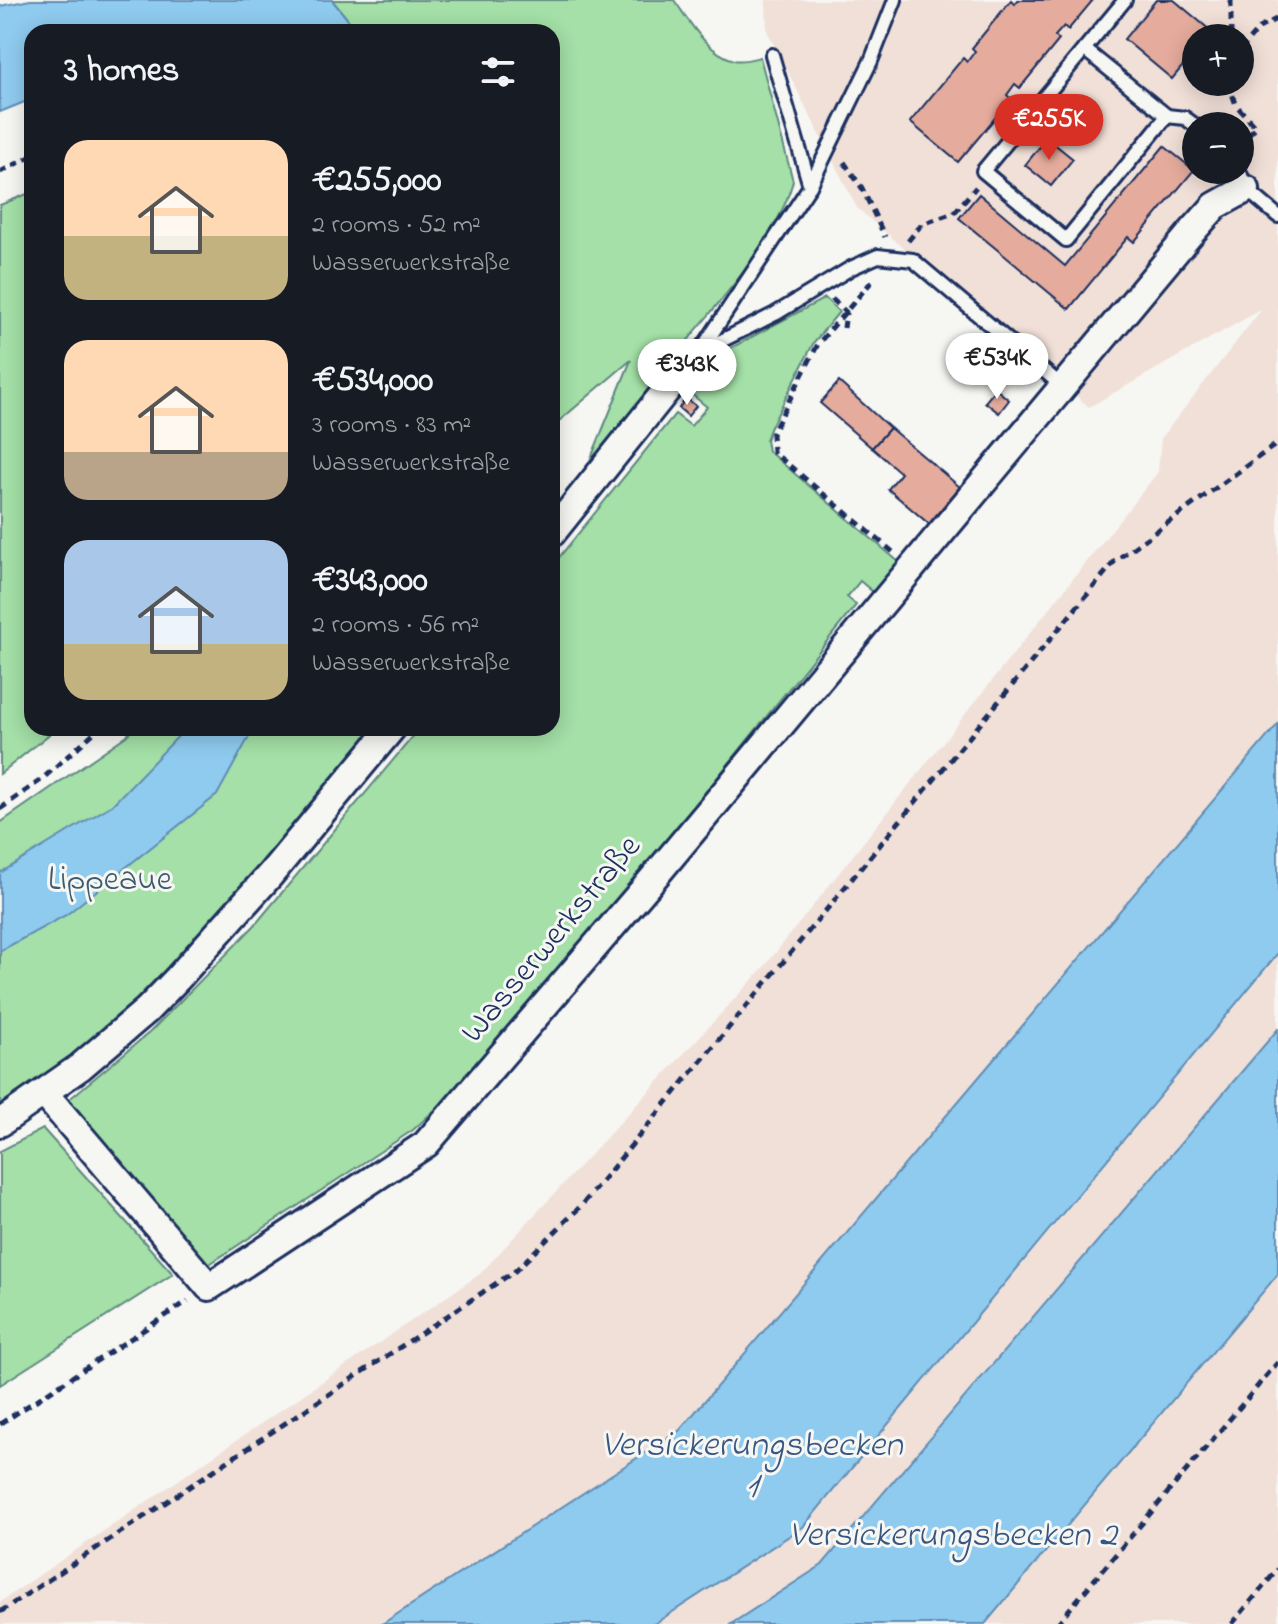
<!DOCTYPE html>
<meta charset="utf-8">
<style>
:root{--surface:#171b24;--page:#242831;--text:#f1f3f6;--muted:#9ea1a6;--accent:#d93025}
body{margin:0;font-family:"Indie Flower",sans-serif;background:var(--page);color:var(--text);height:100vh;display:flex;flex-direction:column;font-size:30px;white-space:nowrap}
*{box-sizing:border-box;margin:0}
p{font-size:26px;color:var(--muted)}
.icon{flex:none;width:44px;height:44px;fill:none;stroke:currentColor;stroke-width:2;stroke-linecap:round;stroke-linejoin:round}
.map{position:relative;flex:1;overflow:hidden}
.panel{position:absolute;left:24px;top:24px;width:536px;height:712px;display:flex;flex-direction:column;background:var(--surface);border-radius:24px;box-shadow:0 4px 20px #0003}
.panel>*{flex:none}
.tools{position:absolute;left:1182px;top:24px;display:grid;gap:16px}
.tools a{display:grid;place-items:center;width:72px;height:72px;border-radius:50%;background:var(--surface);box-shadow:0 4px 20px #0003;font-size:40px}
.price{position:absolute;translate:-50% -68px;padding:0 18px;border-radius:28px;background:#fff;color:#222;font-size:26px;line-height:52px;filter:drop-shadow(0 2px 4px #0008)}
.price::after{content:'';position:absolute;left:50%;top:48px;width:24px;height:18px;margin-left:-12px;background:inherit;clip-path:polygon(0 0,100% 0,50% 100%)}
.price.on{background:var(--accent);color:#fff}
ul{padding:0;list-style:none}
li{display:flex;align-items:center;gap:24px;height:200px;padding:0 40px}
li span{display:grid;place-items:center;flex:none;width:224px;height:160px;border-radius:24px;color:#555}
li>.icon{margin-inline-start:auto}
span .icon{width:96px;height:96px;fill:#fffc;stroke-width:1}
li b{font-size:34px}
h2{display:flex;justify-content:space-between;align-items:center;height:96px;padding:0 40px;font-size:34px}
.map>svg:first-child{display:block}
.built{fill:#f1e0d8;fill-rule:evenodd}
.green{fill:#a4e0a7;stroke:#608882;stroke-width:2}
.water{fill:#8fcbef;stroke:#618db5;stroke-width:2}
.building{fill:#e5ac9d;stroke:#1b2f5e;stroke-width:2}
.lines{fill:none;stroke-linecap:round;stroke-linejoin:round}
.lane-casing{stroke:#1b2f5e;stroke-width:18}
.street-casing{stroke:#1b2f5e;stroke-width:32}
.path{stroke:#1b2f5e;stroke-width:5;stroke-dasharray:8 6;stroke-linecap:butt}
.lane{stroke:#f6f6f2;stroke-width:12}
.street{stroke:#f6f6f2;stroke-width:26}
.labels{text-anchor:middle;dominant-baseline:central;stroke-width:6;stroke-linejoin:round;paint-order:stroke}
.park-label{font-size:34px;fill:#3d5b70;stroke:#f6f6f2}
.street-label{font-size:34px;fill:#1b2f5e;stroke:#f6f6f2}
.water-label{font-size:36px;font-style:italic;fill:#385682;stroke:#f6f6f2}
</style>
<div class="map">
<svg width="1278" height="1624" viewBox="0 0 1278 1624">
<rect width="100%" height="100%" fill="#f6f6f2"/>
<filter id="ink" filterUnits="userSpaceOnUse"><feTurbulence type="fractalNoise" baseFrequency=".0125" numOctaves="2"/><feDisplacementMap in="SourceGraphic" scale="16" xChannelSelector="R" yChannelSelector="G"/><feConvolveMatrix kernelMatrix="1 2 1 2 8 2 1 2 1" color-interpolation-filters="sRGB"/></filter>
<g filter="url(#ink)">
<!-- built -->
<path class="built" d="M766,0H1278V1624H0V1602L480,1274L765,966L1158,472L1161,438L1262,309L1089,407L857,208L767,31ZM1196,38H1240V82H1196ZM1196,126H1240V170H1196Z"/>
<!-- green -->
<g class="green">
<path d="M332,0H674C690,22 706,52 734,60C742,62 752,59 760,57L793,181C777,238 730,289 693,334C659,377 624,420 589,463L631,360L552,427V32H358Z"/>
<path d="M32,192V728H57L0,774V205Z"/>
<path d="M825,298L839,312L814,342L770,429L766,440L768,451L899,562L873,592L860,581L847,597L856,605L641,873L478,1070L413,1130L208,1265L67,1101L150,1032L254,926L420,728H552V566L675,414L691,426L707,407L685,389L712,358Z"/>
<path d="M134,728H378L182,964L80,1055L0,1107V823L126,736Z"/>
<path d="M43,1129L173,1274L0,1385V1151Z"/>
</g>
<!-- water -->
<g class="water">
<path d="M30,0H332L358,32H32V99L0,112V6Z"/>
<path d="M1278,724V953L803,1527L654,1624H382L680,1430Z"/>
<path d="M186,728H254L217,795L66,915L0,951V873L112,805Z"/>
<path d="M1278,1029V1274L985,1624H731L822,1565Z"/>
</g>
<!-- building -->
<g class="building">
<path d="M1011,0L1015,4L1018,0H1093L1068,30L1064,26L1055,36L1059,40L1020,88L1015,84L1007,95L1011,99L958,162L910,122L963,58L967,62L975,51L972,48Z"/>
<path d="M1156,0H1174L1211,31L1206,38H1196V50L1172,79L1124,39Z"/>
<path d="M1047,138L1073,159L1051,186L1025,165Z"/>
<path d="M1164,146L1194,170L1134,242L1128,237L1069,309L959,218L979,194L1065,266Z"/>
<path d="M839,382L890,428L872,448L820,403Z"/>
<path d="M996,389L1009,400L999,413L985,402Z"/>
<path d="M686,398L696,406L688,416L679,408Z"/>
<path d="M890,428L960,487L929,524L888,489L901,473L872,448Z"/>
</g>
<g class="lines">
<defs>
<g id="lane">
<path d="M1084,49L1167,116L1066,240L983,171L1125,0"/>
<path d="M1167,116L1185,118L1196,126"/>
<path d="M1239,170L1246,189L1278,216"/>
<path d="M810,186L871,61L895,0"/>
<path d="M701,350L810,186L772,55"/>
<path d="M669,387L699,352L775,314L851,268L878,256L913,260L1062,386"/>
</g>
<g id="street">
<path d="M552,533L669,387"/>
<path d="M44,1093L209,1287L426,1144L645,888L1190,234L1215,206L1246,189"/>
<path d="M0,1123L80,1067L147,1010L177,979L270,875L392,728"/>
</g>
</defs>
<!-- lane casing -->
<use href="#lane" class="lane-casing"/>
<!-- street casing -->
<use href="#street" class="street-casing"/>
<!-- path -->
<g class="path">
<path d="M1231,0V38"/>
<path d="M1240,50L1259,28L1278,18"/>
<path d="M1228,82L1236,105L1256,127L1240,143"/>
<path d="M844,162L862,188L885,237"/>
<path d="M0,172L32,156"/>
<path d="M908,241L922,224L954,213L976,187"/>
<path d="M872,281L818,344L772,434L773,452L893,552"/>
<path d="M832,299L846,312L844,328"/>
<path d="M0,809L41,780L99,728"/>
<path d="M0,1424L188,1301"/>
<path d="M0,1612L515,1271L582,1205L1115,561L1278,443"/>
<path d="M1057,1624L1278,1362"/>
<path d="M1232,1624L1278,1569"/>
</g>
<!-- lane -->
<use href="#lane" class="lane"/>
<!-- street -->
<use href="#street" class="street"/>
</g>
</g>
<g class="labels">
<!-- park labels -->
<g class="park-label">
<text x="110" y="881">Lippeaue</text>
</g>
<!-- street labels -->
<g class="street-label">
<text transform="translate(552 940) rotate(-50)">Wasserwerkstraße</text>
</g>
<!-- water labels -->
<g class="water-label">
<text x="752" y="1446">Versickerungsbecken<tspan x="752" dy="41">1</tspan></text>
<text x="953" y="1536">Versickerungsbecken 2</text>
</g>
</g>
</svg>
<div class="tools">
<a>+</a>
<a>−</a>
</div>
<b class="price on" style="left:1049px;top:162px">€255K</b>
<b class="price" style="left:997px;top:401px">€534K</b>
<b class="price" style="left:687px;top:407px">€343K</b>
<section class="panel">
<h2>3 homes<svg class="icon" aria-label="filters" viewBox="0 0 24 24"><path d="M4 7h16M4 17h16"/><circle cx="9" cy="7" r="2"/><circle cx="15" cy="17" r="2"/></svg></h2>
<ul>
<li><span style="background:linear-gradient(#ffd9b3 60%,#c2b280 0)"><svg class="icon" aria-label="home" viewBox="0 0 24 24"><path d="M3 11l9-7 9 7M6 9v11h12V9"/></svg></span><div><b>€255,000</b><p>2 rooms · 52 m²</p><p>Wasserwerkstraße</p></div></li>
<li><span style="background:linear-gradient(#ffd9b3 70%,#b9a48a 0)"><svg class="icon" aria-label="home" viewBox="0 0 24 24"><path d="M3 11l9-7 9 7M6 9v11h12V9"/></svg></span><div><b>€534,000</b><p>3 rooms · 83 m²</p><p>Wasserwerkstraße</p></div></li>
<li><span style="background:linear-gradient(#a9c7e8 65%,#c2b280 0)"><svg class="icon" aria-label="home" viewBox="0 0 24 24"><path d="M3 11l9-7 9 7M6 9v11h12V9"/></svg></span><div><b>€343,000</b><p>2 rooms · 56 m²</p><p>Wasserwerkstraße</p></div></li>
</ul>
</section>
</div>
